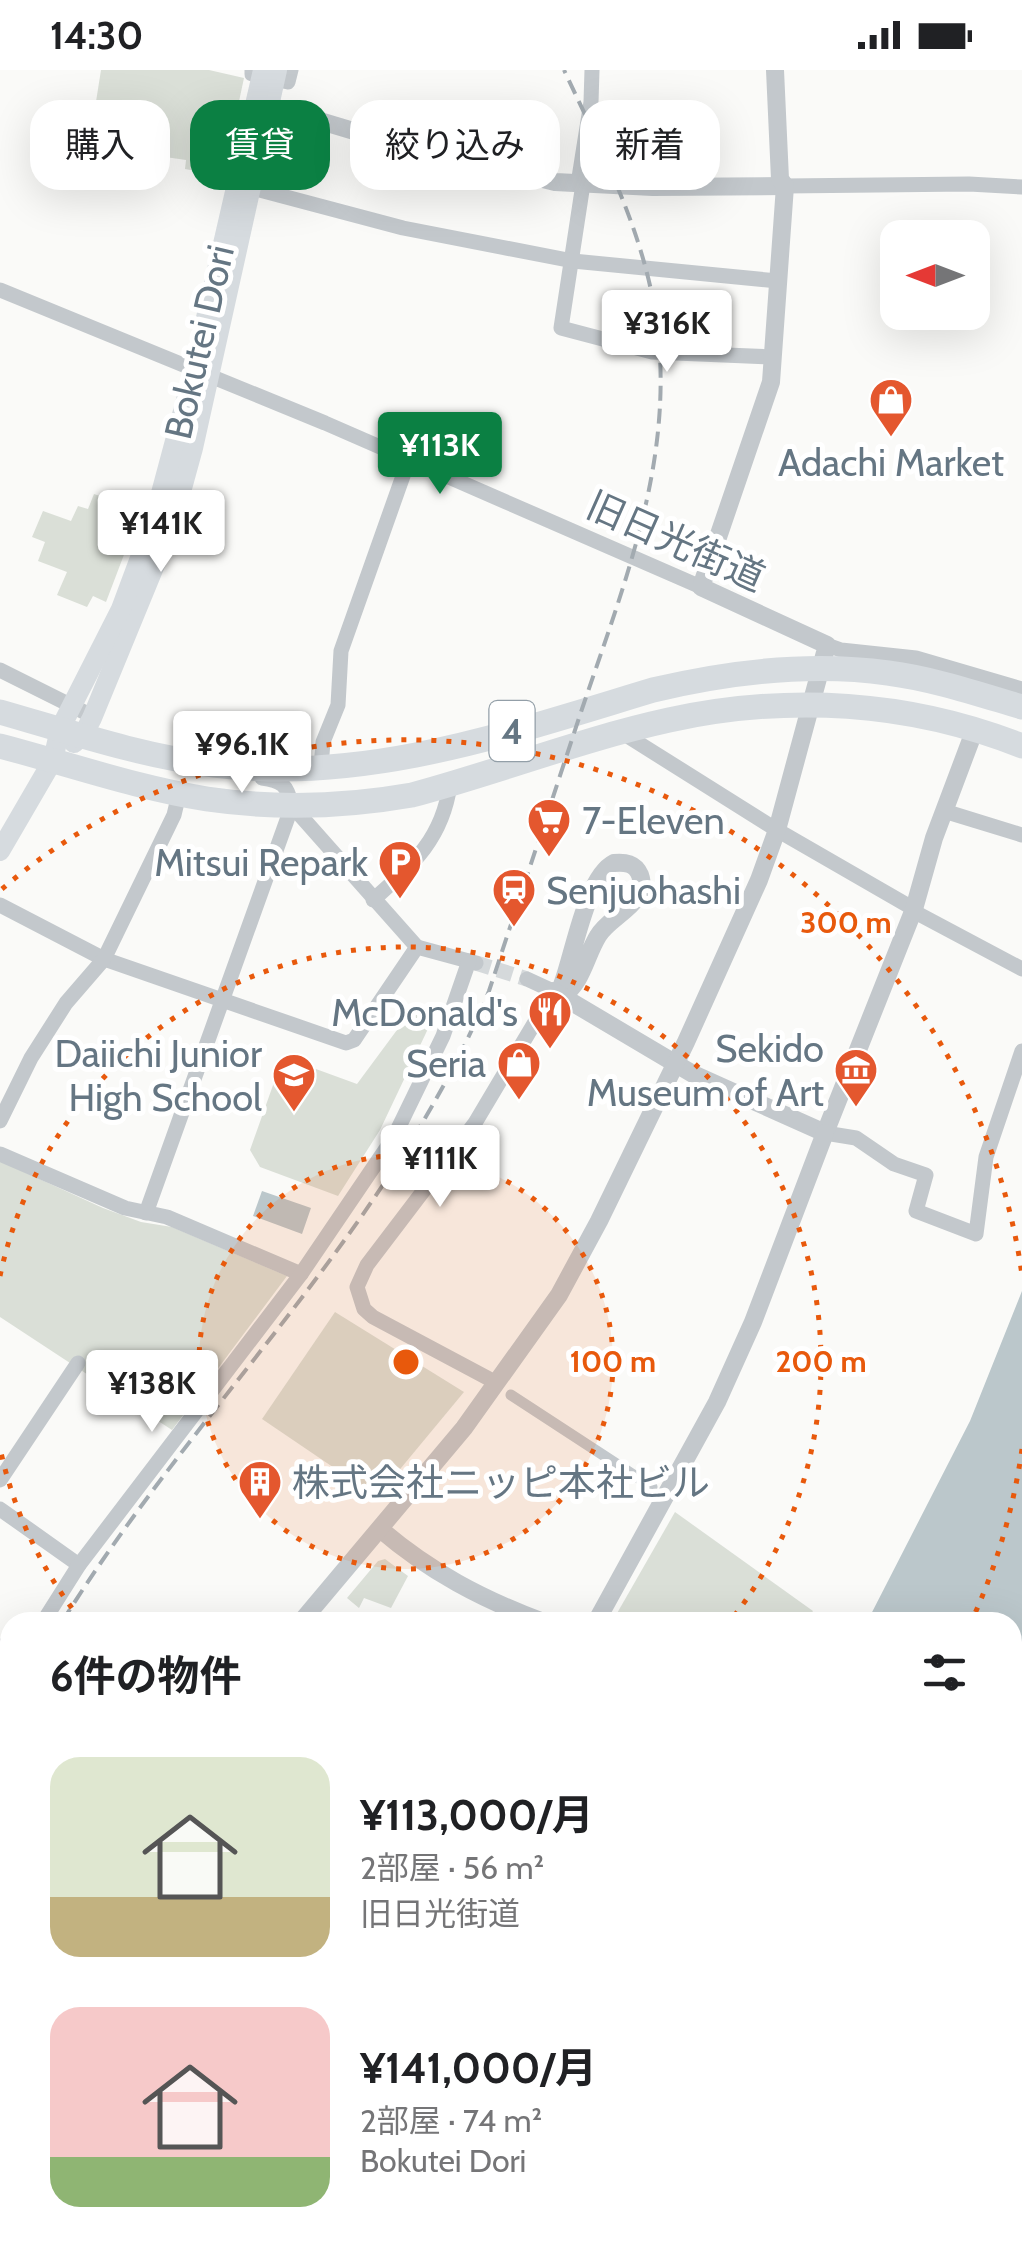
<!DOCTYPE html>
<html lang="ja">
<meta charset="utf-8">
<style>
:root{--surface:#fff;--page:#f2f2f2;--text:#202124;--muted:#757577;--accent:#0b8043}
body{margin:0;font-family:Cabin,"Noto Sans JP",sans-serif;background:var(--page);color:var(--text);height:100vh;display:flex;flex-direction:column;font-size:38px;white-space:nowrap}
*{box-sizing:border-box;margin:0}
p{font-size:32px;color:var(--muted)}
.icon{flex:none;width:55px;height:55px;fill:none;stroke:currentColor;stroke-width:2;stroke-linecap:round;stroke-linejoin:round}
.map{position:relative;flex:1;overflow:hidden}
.details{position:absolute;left:0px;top:1542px;width:1022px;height:642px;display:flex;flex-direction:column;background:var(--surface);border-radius:30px 30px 0 0;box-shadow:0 10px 40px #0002}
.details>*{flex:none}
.hud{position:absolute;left:30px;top:30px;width:962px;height:90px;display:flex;gap:20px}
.needle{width:65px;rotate:270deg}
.controls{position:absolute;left:880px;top:150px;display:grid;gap:20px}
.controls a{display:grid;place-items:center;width:110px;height:110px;border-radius:20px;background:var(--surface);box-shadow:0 10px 40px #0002;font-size:50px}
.price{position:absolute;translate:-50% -85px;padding:0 22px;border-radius:10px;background:#fff;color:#222;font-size:32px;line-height:65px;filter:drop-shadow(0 2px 5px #0008)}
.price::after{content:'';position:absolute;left:50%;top:60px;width:30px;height:22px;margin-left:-15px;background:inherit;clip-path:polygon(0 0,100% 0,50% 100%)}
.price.current{background:var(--accent);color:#fff}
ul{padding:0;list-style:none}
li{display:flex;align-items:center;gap:30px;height:250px;padding:0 50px}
li span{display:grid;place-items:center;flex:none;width:280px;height:200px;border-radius:30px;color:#555}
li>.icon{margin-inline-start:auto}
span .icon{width:120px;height:120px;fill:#fffc;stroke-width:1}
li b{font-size:42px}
h2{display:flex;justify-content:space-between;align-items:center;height:120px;padding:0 50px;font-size:42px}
.tag{padding:0 35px;border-radius:30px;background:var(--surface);box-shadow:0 10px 40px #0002;font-size:35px;line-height:90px}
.tag.current{background:var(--accent);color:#fff}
.status{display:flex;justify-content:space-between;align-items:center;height:70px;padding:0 50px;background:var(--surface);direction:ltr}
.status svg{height:28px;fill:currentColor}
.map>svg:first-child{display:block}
.green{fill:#dadfd7}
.water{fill:#bbc7cb}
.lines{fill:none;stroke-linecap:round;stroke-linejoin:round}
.minor-tunnel{stroke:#d5d9db;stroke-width:15;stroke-dasharray:15 8;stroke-linecap:butt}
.pedestrian{stroke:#c3c8cc;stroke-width:11}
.minor{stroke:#c3c8cc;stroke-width:15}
.tertiary{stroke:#c3c8cc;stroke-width:18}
.secondary{stroke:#d6dbdf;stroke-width:20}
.trunk{stroke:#d6dbdf;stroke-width:25}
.rail{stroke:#a2aab0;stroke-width:4;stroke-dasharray:15 8;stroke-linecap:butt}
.ring{fill:none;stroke:#e8590c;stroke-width:5;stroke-dasharray:5 10}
.labels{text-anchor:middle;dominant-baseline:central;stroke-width:10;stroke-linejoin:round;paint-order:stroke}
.shield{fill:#fff;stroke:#939fa8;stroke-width:2.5}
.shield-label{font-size:35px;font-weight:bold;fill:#657683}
.street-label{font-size:38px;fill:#657683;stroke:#fff}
.poi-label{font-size:38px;fill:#657683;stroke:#fff;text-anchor:end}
.centre{fill:#e8590c;stroke:#fff;stroke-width:5}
.ring-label{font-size:30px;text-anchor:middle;font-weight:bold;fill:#e8590c;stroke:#fff;stroke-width:10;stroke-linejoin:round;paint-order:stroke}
</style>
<div class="status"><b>14:30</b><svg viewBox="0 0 49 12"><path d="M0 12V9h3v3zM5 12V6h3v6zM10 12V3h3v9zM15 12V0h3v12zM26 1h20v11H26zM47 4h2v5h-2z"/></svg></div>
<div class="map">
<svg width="1022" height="2183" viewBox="0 0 1022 2183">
<rect width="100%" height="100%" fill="#fafaf8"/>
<!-- green -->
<g class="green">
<path d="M101,0H209L244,8L223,106L185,99L186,90L89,76Z"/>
<path d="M94,424L141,440L106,532L93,526L87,537L57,525L67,502L38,491L45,472L32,467L43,441L71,451L78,436L88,439Z"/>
<path d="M414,937L435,944L380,1060L338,1126L260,1097L250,1080L283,987L357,1014Z"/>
<path d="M0,1091L103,1138L141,1152L172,1157L287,1206L172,1360L0,1247Z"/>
<path d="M335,1242L464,1322L377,1427L262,1349Z"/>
<path d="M675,1442L813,1541L806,1552H612Z"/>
<path d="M385,1489L408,1506L391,1538L364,1528L359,1538L347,1528L378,1491Z"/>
<path d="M1022,1783V2080L1012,2077V1795Z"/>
</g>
<!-- water -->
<g class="water">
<path d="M262,1121L311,1138L302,1164L253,1146Z"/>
<path d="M1022,1221V1648L1013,1670L1012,1552H867L970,1351Z"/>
<path d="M161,2175H488L474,2183H146Z"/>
</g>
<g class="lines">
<!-- minor-tunnel -->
<path class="minor-tunnel" d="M476,893L527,909"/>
<!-- pedestrian -->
<path class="pedestrian" d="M511,1325L652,1417"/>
<!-- minor -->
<g class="minor">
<path d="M252,0V4L288,12L291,0"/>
<path d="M578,114L591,32L592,0"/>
<path d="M583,114L561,258L652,282L773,287"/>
<path d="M785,116L969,114L1022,117"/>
<path d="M252,118L403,158L573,191L778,211"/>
<path d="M0,220L325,353L701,517"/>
<path d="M827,575L841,580L916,588L1022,619"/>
<path d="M0,600L92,646"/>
<path d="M621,662L777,760L914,839"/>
<path d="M321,697L323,672L338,635L341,581L409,389"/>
<path d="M262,708C283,711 287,715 292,736L417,877"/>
<path d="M944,741L1022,765"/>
<path d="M373,830C412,795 442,770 450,715"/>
<path d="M0,835L104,889L346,973L354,970L417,877L476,893"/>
<path d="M913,841L1022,899"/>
<path d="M0,1051L31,988L66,933L104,889L174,745L179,724"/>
<path d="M825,1063L856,1068L894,1094L926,1105L916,1141L976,1164L986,1087L1022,981"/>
<path d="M0,1084L125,1138L167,1147L301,1204"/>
<path d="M146,1143L292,736"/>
<path d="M495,1312L373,1247L364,1239L357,1217L367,1195L475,1053L547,932L553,921L527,909"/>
<path d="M0,1410L78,1293"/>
<path d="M0,1439L79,1495"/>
<path d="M43,1552L79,1495L301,1204L394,1067L443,966L469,891"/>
<path d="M0,1576L10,1581"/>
<path d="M0,1804L10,1742"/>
<path d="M0,1872L10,1868"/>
<path d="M0,1917L10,1975"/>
<path d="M0,2147L10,2173"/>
<path d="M83,2175L86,2183"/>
<path d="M912,2183L917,2175"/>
</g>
<!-- tertiary -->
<g class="tertiary">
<path d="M257,32L367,65L555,112L653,117L785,116"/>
<path d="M614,793C625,792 635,793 640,805C650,833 609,846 598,866C586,885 582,914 562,926V915C574,884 586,807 614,793Z"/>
<path d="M553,921L693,1004L825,1063L914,839L934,768L975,659"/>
<path d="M380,1459C430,1502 482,1529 543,1552"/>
<path d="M301,1552L464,1358L559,1225L599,1151L686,972L759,810L777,760L827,575L701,517L771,312L785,116L780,109L775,0"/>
<path d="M596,1552L717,1332L753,1252L825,1063"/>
<path d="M1012,1776L1022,1764"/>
<path d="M1012,2090L1022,2094"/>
<path d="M750,2175L761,2183"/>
<path d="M566,2183L578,2175"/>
</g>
<!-- secondary -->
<g class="secondary">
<path d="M74,673L83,665L92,648L173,451L193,378L277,0"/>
<path d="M0,781L53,690L60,659L121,539L153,453L194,300L263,0"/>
</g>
<!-- trunk -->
<g class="trunk">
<path d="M0,642C70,662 141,686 214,695C365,714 510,663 653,620C729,602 810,592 888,603C934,609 978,624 1022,637"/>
<path d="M0,676C69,694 137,718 207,729C276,739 344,737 412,725C498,702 582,669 669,650C788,624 909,631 1022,676"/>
</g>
<!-- rail -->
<g class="rail">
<path d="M62,1552C196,1336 391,1158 489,921C520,827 551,733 582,639C626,509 678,381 655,241C641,156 600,77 564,0"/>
<path d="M0,1716L10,1682"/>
<path d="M0,2030L10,2065"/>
<path d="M48,2175L51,2183"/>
</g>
</g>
<!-- distance rings -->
<circle cx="406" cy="1292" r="207" fill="#e8590c" fill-opacity=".12"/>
<g class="ring">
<circle cx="406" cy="1292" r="207"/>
<path d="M81 1550A415 415 0 0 1 0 1378M0 1206A415 415 0 1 1 731 1550"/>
<path d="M1022 1379A622 622 0 0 1 972 1550M2 819A622 622 0 0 1 1022 1205"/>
</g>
<!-- icons -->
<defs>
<symbol id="shop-pin" viewBox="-11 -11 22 30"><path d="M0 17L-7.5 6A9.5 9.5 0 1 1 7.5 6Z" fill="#e4572e" stroke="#fff"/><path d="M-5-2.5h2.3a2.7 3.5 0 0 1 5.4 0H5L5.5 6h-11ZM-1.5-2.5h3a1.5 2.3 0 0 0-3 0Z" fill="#fff"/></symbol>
<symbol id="supermarket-pin" viewBox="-11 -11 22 30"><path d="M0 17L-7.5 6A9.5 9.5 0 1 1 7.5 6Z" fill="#e4572e" stroke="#fff"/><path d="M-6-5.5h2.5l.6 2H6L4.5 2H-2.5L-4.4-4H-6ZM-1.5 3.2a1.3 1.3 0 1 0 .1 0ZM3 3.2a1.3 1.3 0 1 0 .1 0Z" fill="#fff"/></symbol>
<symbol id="parking-pin" viewBox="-11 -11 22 30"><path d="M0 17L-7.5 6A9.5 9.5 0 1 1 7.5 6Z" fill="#e4572e" stroke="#fff"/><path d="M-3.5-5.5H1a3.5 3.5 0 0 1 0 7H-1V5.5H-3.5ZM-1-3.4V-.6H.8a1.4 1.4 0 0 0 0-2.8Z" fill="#fff"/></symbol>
<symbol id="station-pin" viewBox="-11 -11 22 30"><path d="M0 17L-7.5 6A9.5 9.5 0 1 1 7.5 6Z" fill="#e4572e" stroke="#fff"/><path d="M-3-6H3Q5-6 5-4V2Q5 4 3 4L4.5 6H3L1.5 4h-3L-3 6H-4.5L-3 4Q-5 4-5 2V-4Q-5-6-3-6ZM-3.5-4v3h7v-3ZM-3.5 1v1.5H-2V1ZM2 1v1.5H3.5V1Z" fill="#fff"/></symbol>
<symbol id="restaurant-pin" viewBox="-11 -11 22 30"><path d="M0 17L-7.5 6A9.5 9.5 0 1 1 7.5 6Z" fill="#e4572e" stroke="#fff"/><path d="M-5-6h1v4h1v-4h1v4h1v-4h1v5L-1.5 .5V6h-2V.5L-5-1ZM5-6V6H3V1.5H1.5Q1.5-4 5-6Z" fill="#fff"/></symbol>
<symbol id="museum-pin" viewBox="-11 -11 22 30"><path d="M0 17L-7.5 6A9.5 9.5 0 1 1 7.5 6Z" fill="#e4572e" stroke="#fff"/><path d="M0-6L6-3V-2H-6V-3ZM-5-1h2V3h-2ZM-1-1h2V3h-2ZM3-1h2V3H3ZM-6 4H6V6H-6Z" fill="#fff"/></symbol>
<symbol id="school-pin" viewBox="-11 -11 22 30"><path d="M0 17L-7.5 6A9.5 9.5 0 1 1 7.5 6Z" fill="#e4572e" stroke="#fff"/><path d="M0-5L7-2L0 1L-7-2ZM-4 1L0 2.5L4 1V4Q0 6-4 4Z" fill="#fff"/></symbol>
<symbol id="building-pin" viewBox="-11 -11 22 30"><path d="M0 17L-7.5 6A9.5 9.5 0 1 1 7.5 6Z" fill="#e4572e" stroke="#fff"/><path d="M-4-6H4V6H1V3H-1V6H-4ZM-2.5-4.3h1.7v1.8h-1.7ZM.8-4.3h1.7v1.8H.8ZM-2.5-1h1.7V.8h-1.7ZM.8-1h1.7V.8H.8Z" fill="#fff"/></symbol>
</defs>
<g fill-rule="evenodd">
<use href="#shop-pin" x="866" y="305" width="50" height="68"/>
<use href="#supermarket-pin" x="524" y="725" width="50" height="68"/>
<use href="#parking-pin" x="375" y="767" width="50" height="68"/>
<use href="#station-pin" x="489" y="795" width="50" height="68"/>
<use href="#restaurant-pin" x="525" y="917" width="50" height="68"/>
<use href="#shop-pin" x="494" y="968" width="50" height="68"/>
<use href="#museum-pin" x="831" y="975" width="50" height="68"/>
<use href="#school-pin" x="269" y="980" width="50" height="68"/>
<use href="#building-pin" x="235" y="1387" width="50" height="68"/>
</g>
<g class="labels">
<!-- shield labels -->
<rect class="shield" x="489.5" y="631" width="45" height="60" rx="8"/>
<g class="shield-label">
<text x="512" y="661">4</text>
</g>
<!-- street labels -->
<g class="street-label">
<text transform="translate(199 272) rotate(-77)">Bokutei Dori</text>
<text transform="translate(676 471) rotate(24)">旧日光街道</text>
</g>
<!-- poi labels -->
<g class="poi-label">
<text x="891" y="392" text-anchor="middle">Adachi Market</text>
<text x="582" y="750" text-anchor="start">7-Eleven</text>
<text x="368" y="792">Mitsui Repark</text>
<text x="546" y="820" text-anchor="start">Senjuohashi</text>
<text x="518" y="942">McDonald's</text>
<text x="824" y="978">Sekido<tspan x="824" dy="44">Museum of Art</tspan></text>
<text x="262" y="983">Daiichi Junior<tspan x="262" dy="44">High School</tspan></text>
<text x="486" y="993">Seria</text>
<text x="292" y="1412" text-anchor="start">株式会社ニッピ本社ビル</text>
</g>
</g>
<circle cx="406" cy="1292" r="15" class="centre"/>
<g class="ring-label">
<text x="846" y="863">300 m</text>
<text x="613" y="1302">100 m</text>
<text x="821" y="1302">200 m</text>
</g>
</svg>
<div class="controls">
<a><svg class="needle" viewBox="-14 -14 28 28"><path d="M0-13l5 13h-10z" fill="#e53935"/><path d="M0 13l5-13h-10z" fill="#757577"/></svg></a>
</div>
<b class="price" style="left:667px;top:305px">¥316K</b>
<b class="price current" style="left:440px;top:427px">¥113K</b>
<b class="price" style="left:161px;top:505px">¥141K</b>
<b class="price" style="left:242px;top:726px">¥96.1K</b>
<b class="price" style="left:440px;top:1140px">¥111K</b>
<b class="price" style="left:152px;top:1365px">¥138K</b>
<div class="hud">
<a class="tag">購入</a>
<a class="tag current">賃貸</a>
<a class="tag">絞り込み</a>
<a class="tag">新着</a>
</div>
<section class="details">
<h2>6件の物件<svg class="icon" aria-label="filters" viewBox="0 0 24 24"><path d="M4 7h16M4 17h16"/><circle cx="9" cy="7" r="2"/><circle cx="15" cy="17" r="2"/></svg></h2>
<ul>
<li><span style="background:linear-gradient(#dfe7d0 70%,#c2b280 0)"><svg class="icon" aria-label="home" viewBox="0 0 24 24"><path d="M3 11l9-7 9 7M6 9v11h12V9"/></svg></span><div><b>¥113,000/月</b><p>2部屋 · 56 m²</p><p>旧日光街道</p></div></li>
<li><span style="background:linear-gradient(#f6c9c9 75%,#8fb573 0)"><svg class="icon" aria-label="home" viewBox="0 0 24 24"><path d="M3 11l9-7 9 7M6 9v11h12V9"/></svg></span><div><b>¥141,000/月</b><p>2部屋 · 74 m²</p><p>Bokutei Dori</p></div></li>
</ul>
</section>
</div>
